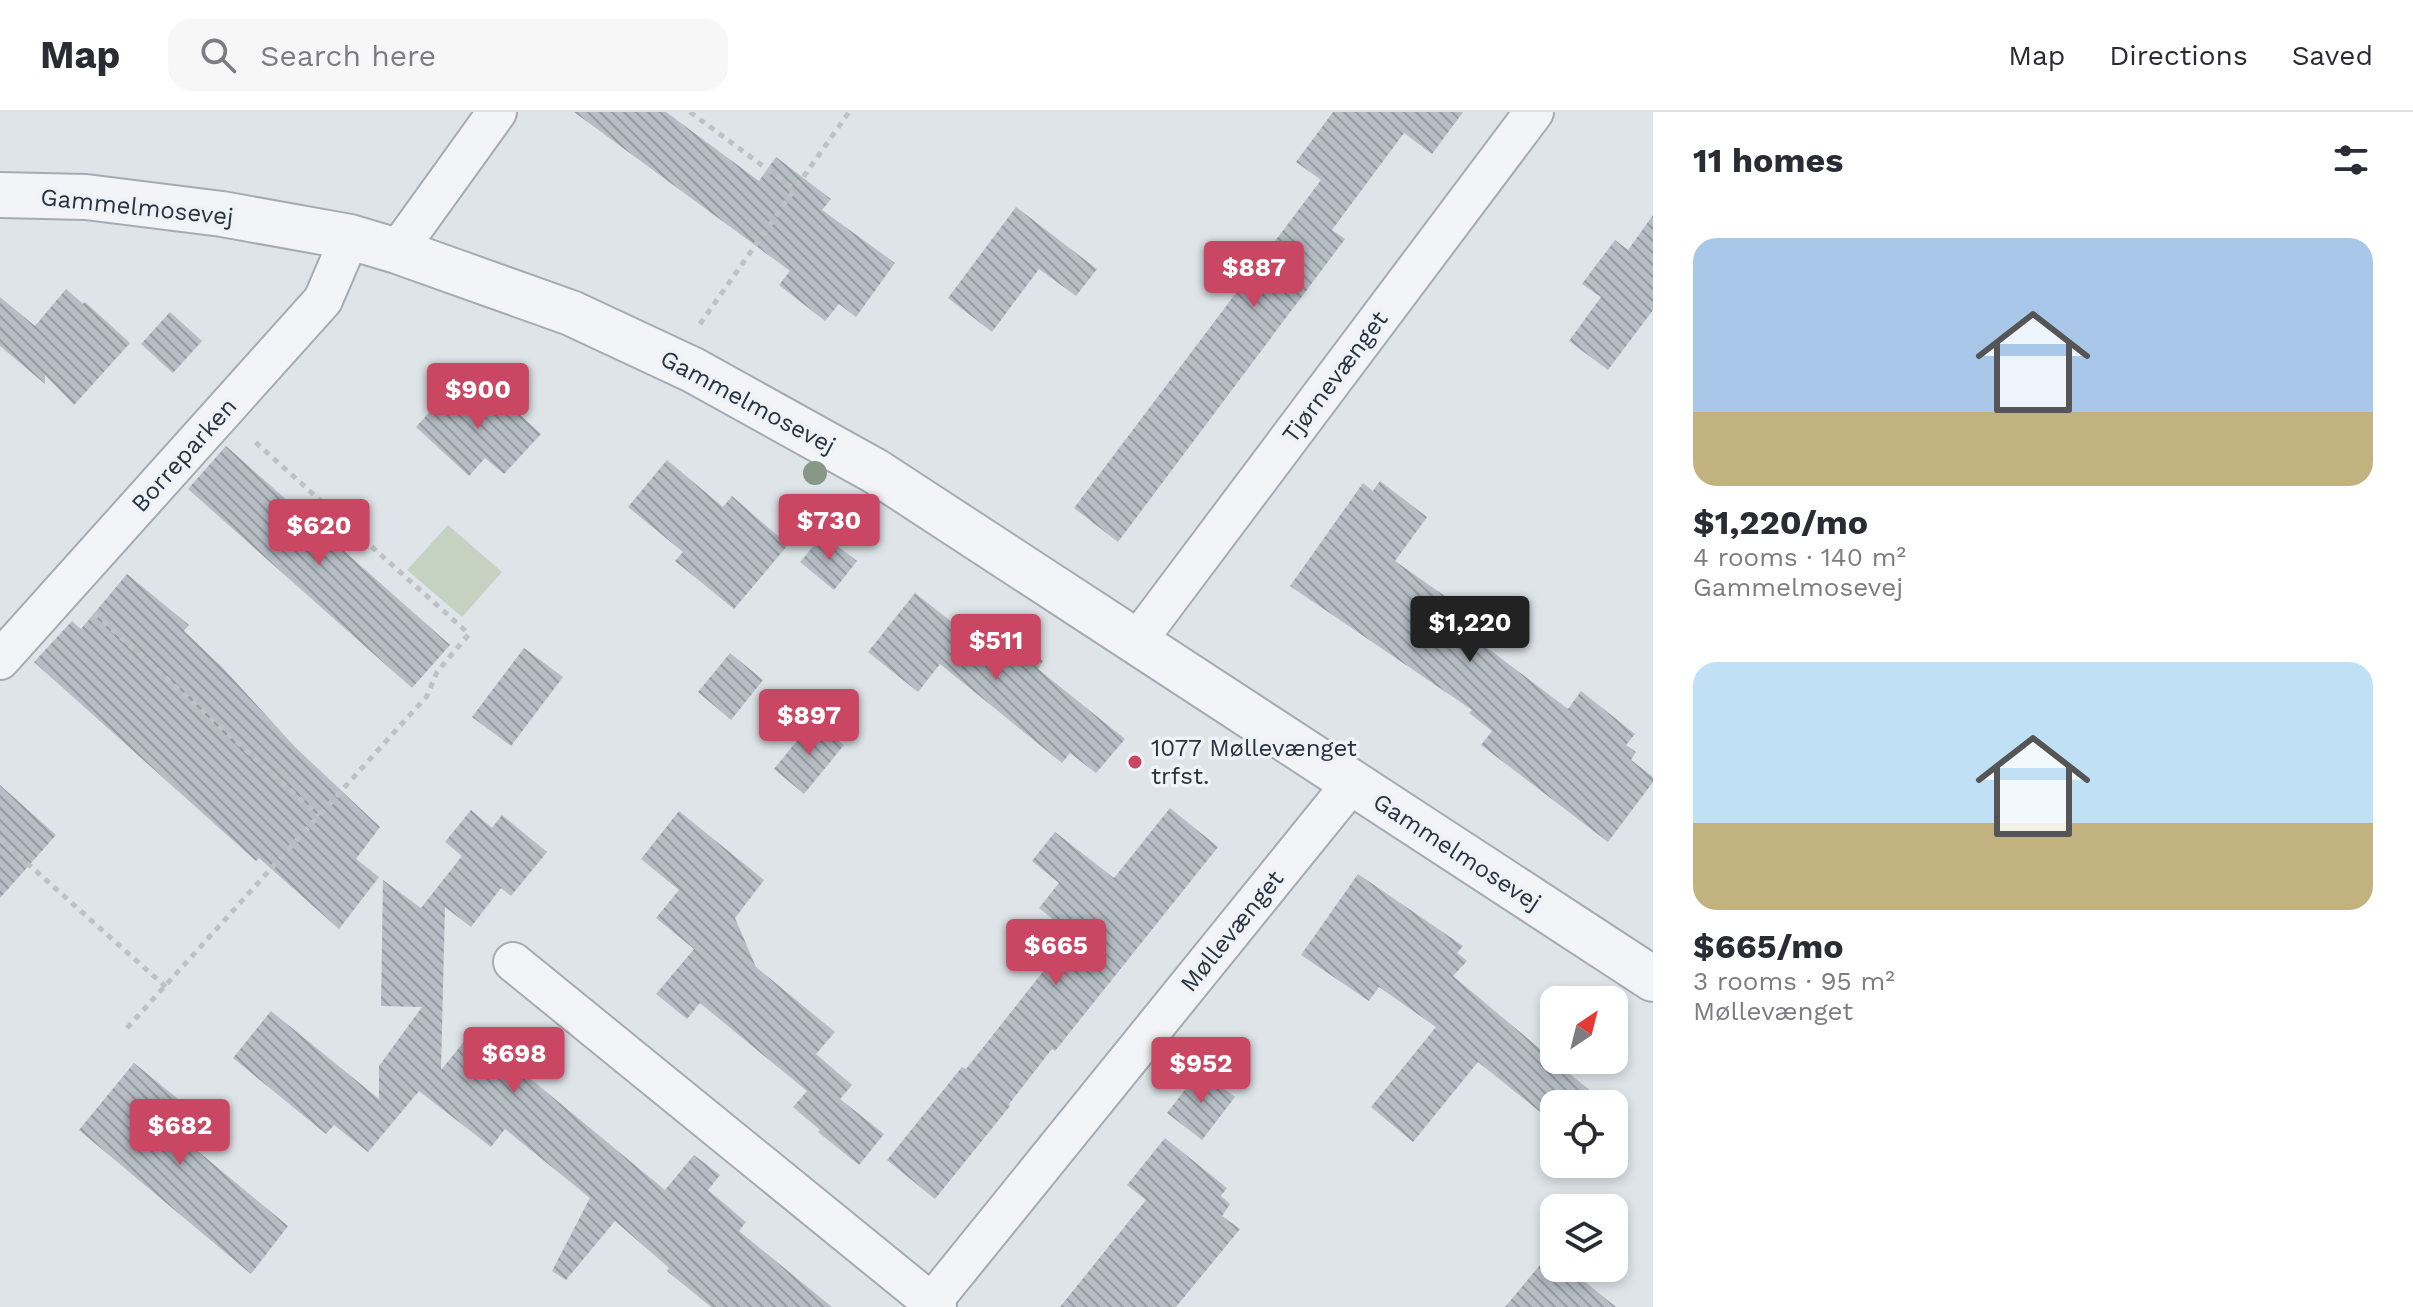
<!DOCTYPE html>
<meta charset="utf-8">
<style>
:root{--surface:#fff;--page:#f7f7f7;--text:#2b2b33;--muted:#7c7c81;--line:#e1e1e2;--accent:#ca4764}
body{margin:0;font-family:"Work Sans",sans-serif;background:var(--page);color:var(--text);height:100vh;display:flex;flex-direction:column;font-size:30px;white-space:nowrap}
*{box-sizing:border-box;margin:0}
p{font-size:26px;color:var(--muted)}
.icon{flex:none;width:44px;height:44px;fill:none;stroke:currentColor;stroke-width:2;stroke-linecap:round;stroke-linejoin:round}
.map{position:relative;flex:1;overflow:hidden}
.panel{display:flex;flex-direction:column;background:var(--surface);width:760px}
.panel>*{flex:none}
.needle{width:52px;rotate:35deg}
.buttons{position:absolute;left:1540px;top:874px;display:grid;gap:16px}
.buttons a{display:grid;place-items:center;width:88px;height:88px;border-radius:16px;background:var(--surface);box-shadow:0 4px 12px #0003;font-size:40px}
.price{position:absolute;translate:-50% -68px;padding:0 18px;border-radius:8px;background:var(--accent);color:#fff;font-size:26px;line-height:52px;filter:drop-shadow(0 2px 4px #0008)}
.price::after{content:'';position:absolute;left:50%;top:48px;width:24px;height:18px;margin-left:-12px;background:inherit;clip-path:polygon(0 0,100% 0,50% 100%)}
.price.active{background:#222;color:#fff}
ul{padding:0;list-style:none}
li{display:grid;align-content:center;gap:16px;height:424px;padding:0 40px}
li span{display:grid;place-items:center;height:248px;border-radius:24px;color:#555}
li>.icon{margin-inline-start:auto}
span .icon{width:144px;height:144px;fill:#fffc;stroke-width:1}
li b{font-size:34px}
h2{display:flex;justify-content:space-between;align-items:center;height:96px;padding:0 40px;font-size:34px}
header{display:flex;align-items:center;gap:48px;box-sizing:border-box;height:112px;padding:0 40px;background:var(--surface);border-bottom:2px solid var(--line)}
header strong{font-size:38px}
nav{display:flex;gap:44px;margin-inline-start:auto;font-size:28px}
.search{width:560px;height:72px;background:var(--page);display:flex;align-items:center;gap:20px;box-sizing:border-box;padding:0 28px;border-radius:24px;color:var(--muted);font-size:30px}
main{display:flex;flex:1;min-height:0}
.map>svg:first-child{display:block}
.green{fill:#c6d2c1}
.building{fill:url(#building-back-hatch)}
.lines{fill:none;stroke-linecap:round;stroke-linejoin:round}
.minor-casing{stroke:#a5abb2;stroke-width:42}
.tertiary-casing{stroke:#a5abb2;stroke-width:48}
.path{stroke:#bec2c7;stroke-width:5;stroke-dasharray:6 6;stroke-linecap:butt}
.minor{stroke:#f2f4f7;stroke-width:38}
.tertiary{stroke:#f2f4f7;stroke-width:44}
.tree{fill:#889886}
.poi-dot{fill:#ca4764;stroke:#eff2f6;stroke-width:3}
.labels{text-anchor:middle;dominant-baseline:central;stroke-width:7;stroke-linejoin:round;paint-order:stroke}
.street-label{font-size:24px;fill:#29323f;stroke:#eff2f6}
.poi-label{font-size:24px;fill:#29323f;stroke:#eff2f6;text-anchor:start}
</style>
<header>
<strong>Map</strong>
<div class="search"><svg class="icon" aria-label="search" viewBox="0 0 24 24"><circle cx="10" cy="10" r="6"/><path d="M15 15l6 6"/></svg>Search here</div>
<nav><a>Map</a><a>Directions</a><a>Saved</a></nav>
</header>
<main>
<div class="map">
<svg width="1653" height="1195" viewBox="0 0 1653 1195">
<defs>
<pattern id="building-back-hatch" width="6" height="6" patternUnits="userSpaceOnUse" patternTransform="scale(2)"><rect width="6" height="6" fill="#b7bdc5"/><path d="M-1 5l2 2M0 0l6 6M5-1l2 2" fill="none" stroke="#959aa1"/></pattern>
</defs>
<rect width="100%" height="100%" fill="#dfe4e8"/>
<!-- green -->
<path class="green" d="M448,413L502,460L462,505L407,458Z"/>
<!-- building -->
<g class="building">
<path d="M574,0H666L759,69L776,45L831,87L822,98L895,151L856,205L839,192L825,209L779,173L790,159Z"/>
<path d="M1333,0H1463L1432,42L1404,21L1332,118L1345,127L1118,430L1074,396L1321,68L1296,50Z"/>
<path d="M1016,95L1097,157L1076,184L1039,157L992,220L948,186Z"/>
<path d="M1653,103V198L1608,258L1569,229L1601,185L1582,172L1615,128L1628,138Z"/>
<path d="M66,177L83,192L85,190L130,231L74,293L45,263V272L0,234V185L35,214Z"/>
<path d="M170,200L202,229L173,261L141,232Z"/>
<path d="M453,274L477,296L493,278L541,322L504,362L485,346L469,364L416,315Z"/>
<path d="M226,334L450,533L412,576L188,377Z"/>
<path d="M667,348L723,395L732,384L788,433L734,497L675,449L683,440L628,395Z"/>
<path d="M1380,369L1427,405L1395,449L1496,520L1486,535L1568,597L1581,579L1635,622L1626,633L1636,640L1631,648L1653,665V670L1608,730L1481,633L1492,619L1469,601L1472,598L1290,474L1363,371L1373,379Z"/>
<path d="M823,423L857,449L834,478L800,450Z"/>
<path d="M127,462L189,513L184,519L223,556L295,635L380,715L356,747L379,765L339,817L259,746L256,749L34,550L72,509L81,517Z"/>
<path d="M915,481L990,540L1006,521L1043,549L1038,557L1125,627L1096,661L1070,641L1062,651L940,552L918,580L868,540Z"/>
<path d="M524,536L563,565L511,634L472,605Z"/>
<path d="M730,541L763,568L731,608L698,580Z"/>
<path d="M813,609L844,633L804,682L774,657Z"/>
<path d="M0,673L56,723L0,786Z"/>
<path d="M1170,696L1218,735L1055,939L1052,937L1009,992L1010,994L935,1087L887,1048L962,955L966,957L1072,823L1039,796L1059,771L1032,749L1055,720L1114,766Z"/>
<path d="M471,698L492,716L502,703L547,740L511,784L501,776L471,815L445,795L441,958L476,915L525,954L521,959L665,1078L694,1043L720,1063L708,1078L746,1110L739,1119L832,1195H711L667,1159L669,1156L615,1109L566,1168L552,1159L590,1086L505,1017L491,1035L419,979L368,1040L334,1013L326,1022L233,946L271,899L379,987V954L422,895L381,894L383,768L421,796L462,744L445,730Z"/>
<path d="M679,699L764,768L735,806L756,855L835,920L816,942L852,973L840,987L884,1022L859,1053L818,1020L820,1018L793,995L807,979L700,891L687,907L656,882L694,837L656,806L679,778L641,747Z"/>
<path d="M1358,762L1463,834L1457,841L1467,849L1453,864L1606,992H1554V1011L1478,950L1413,1030L1371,995L1436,915L1379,875L1369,889L1301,843Z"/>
<path d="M134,951L200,1005L182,1026L288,1114L251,1162L79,1018Z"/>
<path d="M1203,961L1235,985L1202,1028L1167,1001L1197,962L1201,965Z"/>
<path d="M1165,1026L1227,1076L1221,1084L1230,1092L1222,1104L1240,1117L1176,1195H1060L1146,1088L1127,1073Z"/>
<path d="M1550,1141L1554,1145V1156H1568L1616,1195H1505Z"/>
</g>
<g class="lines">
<defs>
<g id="minor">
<path d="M397,139L497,0"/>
<path d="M1137,529L1534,0"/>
<path d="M0,548L323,188L350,125"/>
<path d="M513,850L937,1195"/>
<path d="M928,1195L1352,671"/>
</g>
<path id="tertiary" d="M0,83L86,85L222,102L350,125L397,139L571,201L693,258L875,359L1653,867"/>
</defs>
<!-- minor casing -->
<use href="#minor" class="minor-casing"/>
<!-- tertiary casing -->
<use href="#tertiary" class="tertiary-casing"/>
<!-- path -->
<g class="path">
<path d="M690,0L794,77"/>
<path d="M700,212L849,0"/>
<path d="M94,501L319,704"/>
<path d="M0,727L166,875"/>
<path d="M127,916L427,584L437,560L469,522L252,327"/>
</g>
<!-- minor -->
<use href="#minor" class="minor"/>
<!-- tertiary -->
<use href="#tertiary" class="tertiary"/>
</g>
<!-- trees -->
<circle class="tree" cx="815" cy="361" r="12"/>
<!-- markers -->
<circle class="poi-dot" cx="1135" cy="650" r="8"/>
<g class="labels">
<!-- street labels -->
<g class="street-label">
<text transform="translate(137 95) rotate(6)">Gammelmosevej</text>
<text transform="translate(1335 265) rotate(-53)">Tjørnevænget</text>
<text transform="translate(748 290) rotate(28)">Gammelmosevej</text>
<text transform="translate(184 343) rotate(-48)">Borreparken</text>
<text transform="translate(1457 740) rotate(33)">Gammelmosevej</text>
<text transform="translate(1232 819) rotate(-51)">Møllevænget</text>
</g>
<!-- poi labels -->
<g class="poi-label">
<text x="1151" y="636">1077 Møllevænget<tspan x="1151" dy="28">trfst.</tspan></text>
</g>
</g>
</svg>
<div class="buttons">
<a><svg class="needle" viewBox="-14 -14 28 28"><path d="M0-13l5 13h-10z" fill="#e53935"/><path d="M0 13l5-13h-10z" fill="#7c7c81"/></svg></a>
<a><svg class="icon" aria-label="locate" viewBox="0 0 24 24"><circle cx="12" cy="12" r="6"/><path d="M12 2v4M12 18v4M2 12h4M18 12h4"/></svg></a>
<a><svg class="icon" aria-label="layers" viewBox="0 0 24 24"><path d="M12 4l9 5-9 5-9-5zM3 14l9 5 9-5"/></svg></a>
</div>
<b class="price" style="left:1254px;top:197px">$887</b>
<b class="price" style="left:478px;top:319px">$900</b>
<b class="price" style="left:829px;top:450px">$730</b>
<b class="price" style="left:319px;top:455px">$620</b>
<b class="price active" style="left:1470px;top:552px">$1,220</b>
<b class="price" style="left:996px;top:570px">$511</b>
<b class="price" style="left:809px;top:645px">$897</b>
<b class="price" style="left:1056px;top:875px">$665</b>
<b class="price" style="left:514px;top:983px">$698</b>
<b class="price" style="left:1201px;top:993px">$952</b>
<b class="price" style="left:180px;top:1055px">$682</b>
</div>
<section class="panel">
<h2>11 homes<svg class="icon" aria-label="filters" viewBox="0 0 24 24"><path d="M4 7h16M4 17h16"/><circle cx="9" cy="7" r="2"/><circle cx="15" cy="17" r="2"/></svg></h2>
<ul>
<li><span style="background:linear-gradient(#a9c7e8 70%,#c2b280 0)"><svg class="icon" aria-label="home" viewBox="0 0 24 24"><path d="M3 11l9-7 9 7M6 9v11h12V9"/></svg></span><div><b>$1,220/mo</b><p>4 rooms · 140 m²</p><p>Gammelmosevej</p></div></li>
<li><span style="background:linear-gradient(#bfe0f5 65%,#c2b280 0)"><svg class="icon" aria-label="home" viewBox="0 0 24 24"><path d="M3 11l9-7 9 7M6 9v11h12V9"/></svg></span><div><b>$665/mo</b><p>3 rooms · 95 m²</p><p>Møllevænget</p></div></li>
</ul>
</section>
</main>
